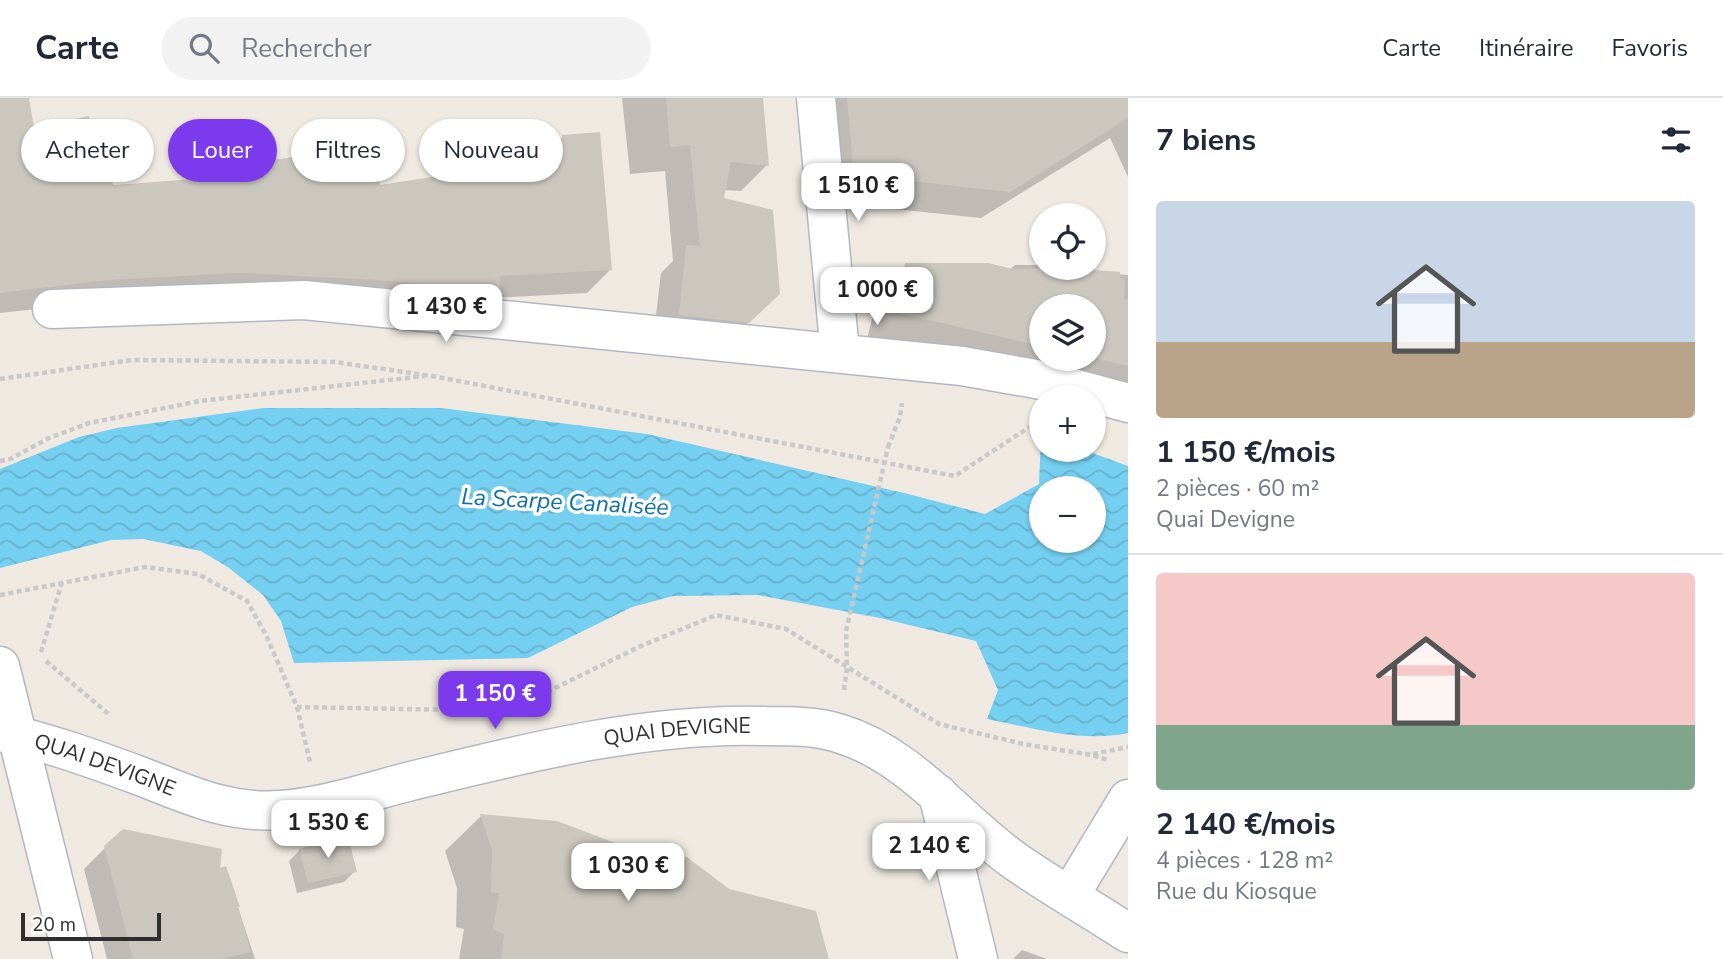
<!DOCTYPE html>
<html lang="fr">
<meta charset="utf-8">
<style>
:root{--surface:#fff;--page:#f2f2f3;--text:#1f2937;--muted:#747a83;--line:#e0e1e3;--accent:#7c3aed}
body{margin:0;font-family:"Nunito Sans",sans-serif;background:var(--page);color:var(--text);height:100vh;display:flex;flex-direction:column;font-size:26px;white-space:nowrap}
*{box-sizing:border-box;margin:0}
p{font-size:23px;color:var(--muted)}
.icon{flex:none;width:38px;height:38px;fill:none;stroke:currentColor;stroke-width:2;stroke-linecap:round;stroke-linejoin:round}
.map{position:relative;flex:1;overflow:hidden}
.side{display:flex;flex-direction:column;background:var(--surface);width:595px}
.side>*{flex:none}
.guide{position:absolute;left:21px;top:21px;width:665px;height:63px;display:flex;gap:14px}
.buttons{position:absolute;left:1029px;top:105px;display:grid;gap:14px}
.buttons a{display:grid;place-items:center;width:77px;height:77px;border-radius:50%;background:var(--surface);box-shadow:0 2px 5px #0004;font-size:35px}
.scale{position:absolute;left:21px;bottom:18px;width:140px;box-sizing:border-box;padding-left:7px;border:4px solid #2e2e2e;border-top:0;font-size:19px;line-height:24px;white-space:nowrap;color:#2e2e2e;-webkit-text-stroke:5px #fff;paint-order:stroke}
.price{position:absolute;translate:-50% -60px;padding:0 16px;border-radius:14px;background:#fff;color:#222;font-size:23px;line-height:46px;filter:drop-shadow(0 2px 4px #0008)}
.price::after{content:'';position:absolute;left:50%;top:42px;width:21px;height:16px;margin-left:-10px;background:inherit;clip-path:polygon(0 0,100% 0,50% 100%)}
.price.on{background:var(--accent);color:#fff}
ul{padding:0;list-style:none}
li{display:grid;align-content:center;gap:14px;height:371px;padding:0 28px}
li+li{border-top:2px solid var(--line)}
li span{display:grid;place-items:center;height:217px;border-radius:7px;color:#555}
li>.icon{margin-inline-start:auto}
span .icon{width:126px;height:126px;fill:#fffc;stroke-width:1}
li b{font-size:30px}
h2{display:flex;justify-content:space-between;align-items:center;height:84px;padding:0 28px;font-size:30px}
.pill{padding:0 24px;border-radius:32px;background:var(--surface);box-shadow:0 2px 5px #0004;font-size:24px;line-height:63px}
.pill.on{background:var(--accent);color:#fff}
header{display:flex;align-items:center;gap:42px;box-sizing:border-box;height:98px;padding:0 35px;background:var(--surface);border-bottom:2px solid var(--line)}
header strong{font-size:33px}
nav{display:flex;gap:38px;margin-inline-start:auto;font-size:24px}
.search{width:490px;height:63px;background:var(--page);display:flex;align-items:center;gap:18px;box-sizing:border-box;padding:0 24px;border-radius:38px;color:var(--muted);font-size:26px}
main{display:flex;flex:1;min-height:0}
.map>svg:first-child{display:block}
.water{fill:url(#water-waves);fill-rule:evenodd}
.shadow{fill:#0003;fill-rule:evenodd}
.building{fill:#cbc7bf}
.lines{fill:none;stroke-linecap:round;stroke-linejoin:round}
.minor-casing{stroke:#b4b7c1;stroke-width:41}
.tertiary-casing{stroke:#b4b7c1;stroke-width:41}
.secondary-casing{stroke:#b4b7c1;stroke-width:41}
.path{stroke:#c9c9c9;stroke-width:4.5;stroke-dasharray:5 3.5;stroke-linecap:butt}
.minor{stroke:#fff;stroke-width:38}
.tertiary{stroke:#fff;stroke-width:38}
.secondary{stroke:#fff;stroke-width:38}
.path-bridge{stroke:#c9c9c9;stroke-width:4.5;stroke-dasharray:5 3.5;stroke-linecap:butt}
.labels{text-anchor:middle;dominant-baseline:central;stroke-width:7;stroke-linejoin:round;paint-order:stroke}
.street-label{font-size:21px;fill:#2e2e2e;stroke:#fff}
.water-label{font-size:23px;font-style:italic;fill:#0d6fa3;stroke:#fff}
</style>
<header>
<strong>Carte</strong>
<div class="search"><svg class="icon" aria-label="search" viewBox="0 0 24 24"><circle cx="10" cy="10" r="6"/><path d="M15 15l6 6"/></svg>Rechercher</div>
<nav><a>Carte</a><a>Itinéraire</a><a>Favoris</a></nav>
</header>
<main>
<div class="map">
<svg width="1128" height="861" viewBox="0 0 1128 861">
<defs>
<pattern id="water-waves" width="16" height="10" patternUnits="userSpaceOnUse" patternTransform="scale(1.75)"><rect width="16" height="10" fill="#75cff0"/><path d="M0 5q4-4 8 0t8 0" fill="none" stroke="#66b2ce"/></pattern>
</defs>
<rect width="100%" height="100%" fill="#efe9e1"/>
<!-- water -->
<path class="water" d="M263,310H441L647,336L904,395L985,416L1039,386L1041,339V352H1084L1128,368V635C1081,645 1034,630 987,621L998,592L976,543L880,520L758,497L673,498L632,509L528,560L294,565L281,523L263,497L229,470L201,453L143,441L111,442L0,470V371L79,339L117,330ZM1041,390H1094V443H1041Z"/>
<!-- shadow -->
<g class="shadow">
<path d="M0,0L33,32L93,66L113,88L197,83L208,72L360,61L379,89L465,75V70L489,46L560,42L563,39L610,172L587,195L492,200L476,216L84,206L0,215Z"/>
<path d="M622,0H761L767,67L741,93L724,92L722,102L779,196L721,250L653,243L661,175L673,163L665,73L630,76Z"/>
<path d="M818,0H1128V79L1110,40L981,120L827,104Z"/>
<path d="M906,167L1009,172L1015,167H1041V170H1069V172L1128,177V302L867,241L879,194ZM1041,208H1094V261H1041Z"/>
<path d="M481,718L827,861H459L464,831L456,829L457,790L445,753Z"/>
<path d="M106,749L218,772L225,770L255,861H107L84,771Z"/>
<path d="M300,752L355,773L344,784L297,795L289,763Z"/>
<path d="M1022,852L1047,861H1013Z"/>
</g>
<!-- building -->
<g class="building">
<path d="M0,0H29L34,30L89,18L94,66L114,87L208,80L207,71L360,50L361,59L376,58L380,87L490,70L488,45L562,40V37L600,34L612,172L500,178L501,193L377,182L239,175L108,182L0,195Z"/>
<path d="M666,0H763L769,68L731,64L724,100L773,112L780,196L749,225L679,217L686,147L700,148L690,47L670,49Z"/>
<path d="M847,0H1128V20L1010,94L854,77Z"/>
<path d="M905,165H988L1013,171L1068,170L1120,174V180L1125,181L1124,201L1128,202V268L1094,260V208H1041V248L894,214Z"/>
<path d="M480,716L557,723L642,755L687,759L729,791L816,813L829,861H501L504,836L493,832L499,795L491,794L492,753Z"/>
<path d="M123,731L222,751L220,770L226,768L240,809H238L251,854L221,861H133L104,748Z"/>
<path d="M348,738L357,774L308,785L299,751Z"/>
</g>
<g class="lines">
<defs>
<g id="minor">
<path d="M816,0L840,255"/>
<path d="M52,211L304,202L962,268L1047,283L1128,305"/>
<path d="M938,696L978,861"/>
<path d="M1070,797L1128,701"/>
</g>
<g id="tertiary">
<path id="s1" d="M0,634C47,644 94,661 140,678C187,696 227,716 280,712C324,709 368,694 411,683C525,655 647,624 766,628C789,628 816,628 838,635C910,656 956,721 1015,763C1051,788 1091,811 1128,835"/>
</g>
<path id="secondary" d="M0,568L73,861"/>
</defs>
<!-- minor casing -->
<use href="#minor" class="minor-casing"/>
<!-- tertiary casing -->
<use href="#tertiary" class="tertiary-casing"/>
<!-- secondary casing -->
<use href="#secondary" class="secondary-casing"/>
<!-- path -->
<g class="path">
<path d="M0,281L132,262L335,264L432,278L955,378L1034,326"/>
<path d="M888,349L900,319L902,305"/>
<path d="M0,363L10,361L49,340L89,325L200,303L425,278"/>
<path d="M0,497L145,469L198,476L247,503L266,537L297,609L508,613L641,548L716,517L786,531L939,626L1023,646L1092,657L1108,662"/>
<path d="M41,554L62,484"/>
<path d="M46,563L111,618"/>
<path d="M844,592L847,570L846,533"/>
<path d="M297,609L310,664"/>
<path d="M1093,656L1128,649"/>
</g>
<!-- minor -->
<use href="#minor" class="minor"/>
<!-- tertiary -->
<use href="#tertiary" class="tertiary"/>
<!-- secondary -->
<use href="#secondary" class="secondary"/>
<!-- path-bridge -->
<path class="path-bridge" d="M846,533L888,349"/>
</g>
<g class="labels">
<!-- street labels -->
<g class="street-label">
<text stroke="none"><textPath href="#s1" startOffset="698">QUAI DEVIGNE</textPath></text>
<text stroke="none"><textPath href="#s1" startOffset="110">QUAI DEVIGNE</textPath></text>
</g>
<!-- water labels -->
<g class="water-label">
<text transform="translate(565 404) rotate(3)">La Scarpe Canalisée</text>
</g>
</g>
</svg>
<div class="buttons">
<a><svg class="icon" aria-label="locate" viewBox="0 0 24 24"><circle cx="12" cy="12" r="6"/><path d="M12 2v4M12 18v4M2 12h4M18 12h4"/></svg></a>
<a><svg class="icon" aria-label="layers" viewBox="0 0 24 24"><path d="M12 4l9 5-9 5-9-5zM3 14l9 5 9-5"/></svg></a>
<a>+</a>
<a>−</a>
</div>
<div class="scale">20 m</div>
<b class="price" style="left:858px;top:125px">1 510 €</b>
<b class="price" style="left:877px;top:229px">1 000 €</b>
<b class="price" style="left:446px;top:246px">1 430 €</b>
<b class="price on" style="left:495px;top:633px">1 150 €</b>
<b class="price" style="left:328px;top:762px">1 530 €</b>
<b class="price" style="left:929px;top:785px">2 140 €</b>
<b class="price" style="left:628px;top:805px">1 030 €</b>
<div class="guide">
<a class="pill">Acheter</a>
<a class="pill on">Louer</a>
<a class="pill">Filtres</a>
<a class="pill">Nouveau</a>
</div>
</div>
<section class="side">
<h2>7 biens<svg class="icon" aria-label="filters" viewBox="0 0 24 24"><path d="M4 7h16M4 17h16"/><circle cx="9" cy="7" r="2"/><circle cx="15" cy="17" r="2"/></svg></h2>
<ul>
<li><span style="background:linear-gradient(#c9d6e8 65%,#b9a48a 0)"><svg class="icon" aria-label="home" viewBox="0 0 24 24"><path d="M3 11l9-7 9 7M6 9v11h12V9"/></svg></span><div><b>1 150 €/mois</b><p>2 pièces · 60 m²</p><p>Quai Devigne</p></div></li>
<li><span style="background:linear-gradient(#f6c9c9 70%,#7fa58c 0)"><svg class="icon" aria-label="home" viewBox="0 0 24 24"><path d="M3 11l9-7 9 7M6 9v11h12V9"/></svg></span><div><b>2 140 €/mois</b><p>4 pièces · 128 m²</p><p>Rue du Kiosque</p></div></li>
</ul>
</section>
</main>
